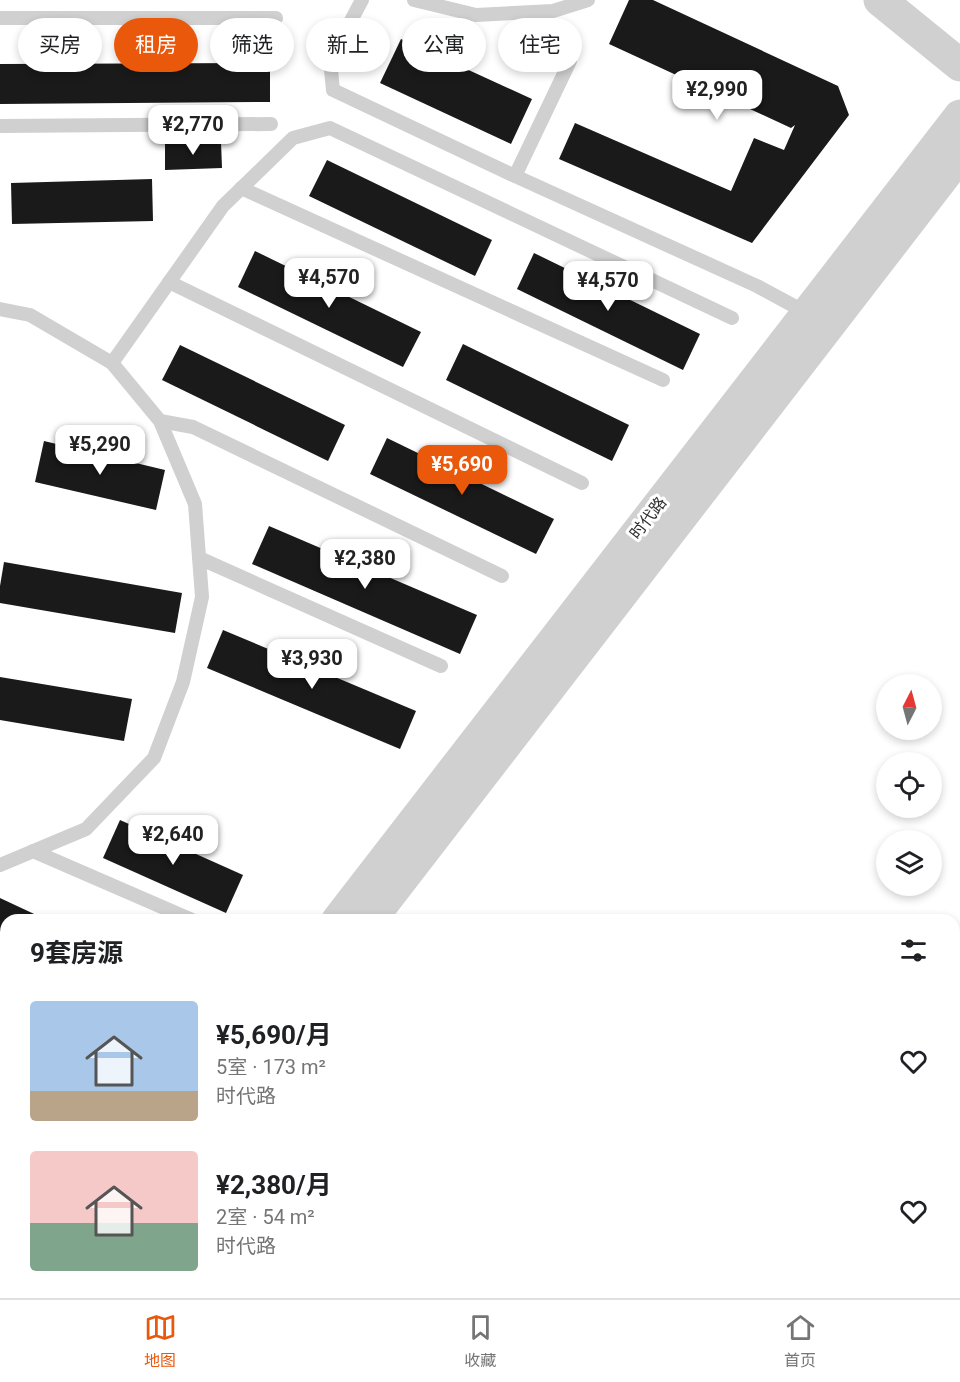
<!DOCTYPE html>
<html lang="zh">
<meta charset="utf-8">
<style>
:root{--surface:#fff;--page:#f2f2f2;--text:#202124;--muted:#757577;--line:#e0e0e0;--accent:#ea580c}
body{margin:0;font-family:Roboto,"Noto Sans SC",sans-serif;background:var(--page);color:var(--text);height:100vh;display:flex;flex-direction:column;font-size:22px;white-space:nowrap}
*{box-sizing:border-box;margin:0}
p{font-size:20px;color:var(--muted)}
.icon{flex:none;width:33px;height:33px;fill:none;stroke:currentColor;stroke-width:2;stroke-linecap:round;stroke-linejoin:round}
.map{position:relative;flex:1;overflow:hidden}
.drawer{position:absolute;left:0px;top:914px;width:960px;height:386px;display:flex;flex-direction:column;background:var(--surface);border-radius:18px 18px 0 0;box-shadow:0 3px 9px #0003}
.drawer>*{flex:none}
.guide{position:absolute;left:18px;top:18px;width:600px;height:54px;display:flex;gap:12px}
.needle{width:39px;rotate:6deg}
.buttons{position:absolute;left:876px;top:674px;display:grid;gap:12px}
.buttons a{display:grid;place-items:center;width:66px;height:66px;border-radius:50%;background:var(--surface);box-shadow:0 3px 9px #0003;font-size:30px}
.price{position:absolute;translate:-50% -51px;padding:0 14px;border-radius:12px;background:#fff;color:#222;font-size:20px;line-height:39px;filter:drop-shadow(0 2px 3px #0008)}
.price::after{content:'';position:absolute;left:50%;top:36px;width:18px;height:14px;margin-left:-9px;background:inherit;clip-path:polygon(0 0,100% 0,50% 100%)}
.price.active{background:var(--accent);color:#fff}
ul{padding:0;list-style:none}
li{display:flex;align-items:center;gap:18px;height:150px;padding:0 30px}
li span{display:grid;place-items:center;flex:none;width:168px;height:120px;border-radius:6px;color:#555}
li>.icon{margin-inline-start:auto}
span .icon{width:72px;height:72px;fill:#fffc;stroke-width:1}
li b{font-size:26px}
h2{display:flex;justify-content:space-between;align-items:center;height:72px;padding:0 30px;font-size:26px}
.chip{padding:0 21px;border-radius:27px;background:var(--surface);box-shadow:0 3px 9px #0003;font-size:21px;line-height:54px}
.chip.active{background:var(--accent);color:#fff}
.menu{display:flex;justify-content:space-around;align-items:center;height:84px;border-top:2px solid var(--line);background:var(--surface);font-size:16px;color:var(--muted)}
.menu a{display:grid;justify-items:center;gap:3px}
.menu .active{color:var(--accent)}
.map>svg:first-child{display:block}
.building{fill:#1a1a1a}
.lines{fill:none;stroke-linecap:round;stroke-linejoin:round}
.service{stroke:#d0d0d0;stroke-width:14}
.tertiary{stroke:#d0d0d0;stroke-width:33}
.labels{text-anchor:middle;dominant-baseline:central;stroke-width:6;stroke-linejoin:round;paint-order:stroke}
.street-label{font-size:16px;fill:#333;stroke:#fff}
</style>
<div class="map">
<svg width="960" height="1298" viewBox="0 0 960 1298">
<rect width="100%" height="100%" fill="#fff"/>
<!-- building -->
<g class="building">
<path d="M629,0H653L838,86L849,115L752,243L559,159L575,123L731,191L754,138L784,150L795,125L791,128L609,44Z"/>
<path d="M401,39L532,99L511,144L380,83Z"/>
<path d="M270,63V102L0,104V64Z"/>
<path d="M221,142L222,168L165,170V144Z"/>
<path d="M327,160L492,240L475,276L309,196Z"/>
<path d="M152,179L153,221L12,224L11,183Z"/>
<path d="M255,251L421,332L403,367L238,287Z"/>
<path d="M534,253L700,334L683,370L517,289Z"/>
<path d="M463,344L629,425L612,461L446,380Z"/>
<path d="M180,345L345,425L328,461L162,380Z"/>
<path d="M387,438L554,519L536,554L370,474Z"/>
<path d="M44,441L165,470L156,510L35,482Z"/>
<path d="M269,526L477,615L460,654L252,564Z"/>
<path d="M4,562L182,593L175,633L0,603V586Z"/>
<path d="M223,630L416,711L400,749L207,668Z"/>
<path d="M0,677L132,699L124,741L0,720Z"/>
<path d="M120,820L243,875L226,913L103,858Z"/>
<path d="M0,898L47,920H6V944L0,941Z"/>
<path d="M0,1017L6,1020V1066L0,1063Z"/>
<path d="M0,1142L6,1144V1190L0,1187Z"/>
</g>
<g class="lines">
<!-- service -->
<g class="service">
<path d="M362,0L330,60L333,90L515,176L757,286L807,313"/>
<path d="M414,0L476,15L553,11L588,0"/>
<path d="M0,18H276"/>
<path d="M0,126L271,124"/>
<path d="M515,176L570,61"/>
<path d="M241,188L663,380"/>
<path d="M169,282L582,483"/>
<path d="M0,309L30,315L112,363L160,421L195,504L202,597L183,682L154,758L86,829L0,865"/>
<path d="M112,363L223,206L293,138L330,128L732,318"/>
<path d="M160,421L193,427L502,576"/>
<path d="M199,558L441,666"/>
<path d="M33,851L192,920"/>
<path d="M0,974L6,977"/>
<path d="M0,1091L6,1093"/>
<path d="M0,1217L6,1220"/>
</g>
<!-- tertiary -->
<g class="tertiary">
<path d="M880,0L960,65"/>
<path d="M338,920L960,116"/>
<path d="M370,920L960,155"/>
<path d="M67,1298L70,1293"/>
<path d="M98,1298L101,1293"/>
</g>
</g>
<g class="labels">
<!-- street labels -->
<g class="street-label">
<text transform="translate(648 518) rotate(-52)">时代路</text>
</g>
</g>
</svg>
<div class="buttons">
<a><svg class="needle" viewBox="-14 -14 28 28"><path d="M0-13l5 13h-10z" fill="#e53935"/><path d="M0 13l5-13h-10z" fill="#757577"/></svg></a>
<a><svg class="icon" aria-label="locate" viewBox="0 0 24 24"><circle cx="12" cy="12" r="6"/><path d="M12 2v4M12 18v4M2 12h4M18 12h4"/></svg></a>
<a><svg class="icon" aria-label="layers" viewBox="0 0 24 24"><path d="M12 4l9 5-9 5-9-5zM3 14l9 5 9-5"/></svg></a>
</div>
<b class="price" style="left:717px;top:121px">¥2,990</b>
<b class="price" style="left:193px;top:156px">¥2,770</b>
<b class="price" style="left:329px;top:309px">¥4,570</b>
<b class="price" style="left:608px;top:312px">¥4,570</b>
<b class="price" style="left:100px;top:476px">¥5,290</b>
<b class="price active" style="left:462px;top:496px">¥5,690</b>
<b class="price" style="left:365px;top:590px">¥2,380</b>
<b class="price" style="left:312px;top:690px">¥3,930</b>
<b class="price" style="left:173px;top:866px">¥2,640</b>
<div class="guide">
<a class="chip">买房</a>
<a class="chip active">租房</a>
<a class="chip">筛选</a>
<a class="chip">新上</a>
<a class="chip">公寓</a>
<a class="chip">住宅</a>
</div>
<section class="drawer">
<h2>9套房源<svg class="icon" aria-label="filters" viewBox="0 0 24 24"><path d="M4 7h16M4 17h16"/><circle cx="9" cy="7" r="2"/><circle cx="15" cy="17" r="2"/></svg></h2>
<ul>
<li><span style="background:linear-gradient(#a9c7e8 75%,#b9a48a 0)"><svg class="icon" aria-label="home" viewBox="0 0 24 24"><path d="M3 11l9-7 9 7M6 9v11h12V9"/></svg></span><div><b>¥5,690/月</b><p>5室 · 173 m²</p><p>时代路</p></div><svg class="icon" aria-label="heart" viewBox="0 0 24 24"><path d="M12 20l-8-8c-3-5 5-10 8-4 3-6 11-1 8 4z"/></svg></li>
<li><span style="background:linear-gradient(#f6c9c9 60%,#7fa58c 0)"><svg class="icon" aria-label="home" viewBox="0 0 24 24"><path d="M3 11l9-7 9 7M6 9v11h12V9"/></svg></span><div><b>¥2,380/月</b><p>2室 · 54 m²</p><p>时代路</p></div><svg class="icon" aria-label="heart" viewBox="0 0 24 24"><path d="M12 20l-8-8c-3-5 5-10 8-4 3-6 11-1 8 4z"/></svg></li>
</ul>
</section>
</div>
<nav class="menu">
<a class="active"><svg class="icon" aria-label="map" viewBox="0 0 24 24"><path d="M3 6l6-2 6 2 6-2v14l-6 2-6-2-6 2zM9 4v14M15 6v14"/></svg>地图</a>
<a><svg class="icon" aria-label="saved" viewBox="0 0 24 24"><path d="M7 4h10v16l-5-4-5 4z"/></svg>收藏</a>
<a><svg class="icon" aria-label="home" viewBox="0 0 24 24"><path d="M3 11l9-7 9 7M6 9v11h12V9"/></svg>首页</a>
</nav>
